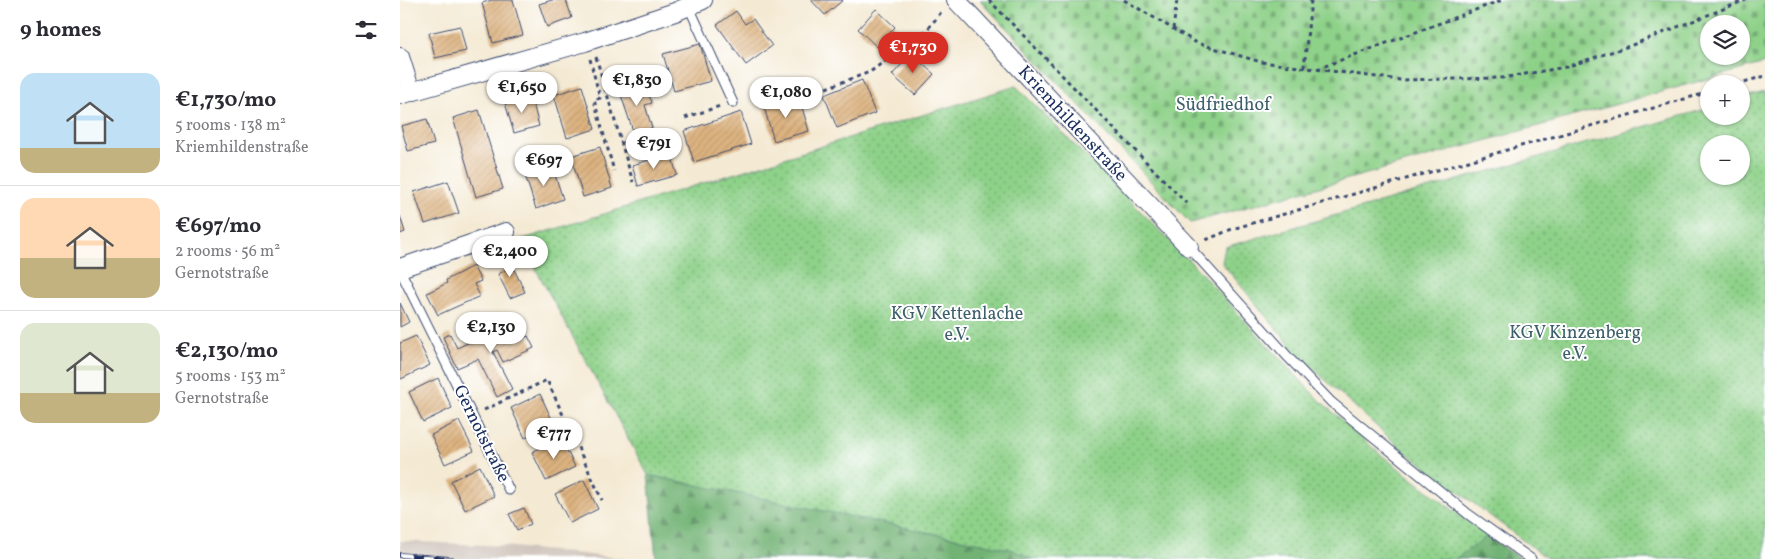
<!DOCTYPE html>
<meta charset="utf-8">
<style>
:root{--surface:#fff;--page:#f2f2f3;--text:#2b2b33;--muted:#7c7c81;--line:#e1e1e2;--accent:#d93025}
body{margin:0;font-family:Vollkorn,serif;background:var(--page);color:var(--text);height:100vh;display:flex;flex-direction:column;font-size:19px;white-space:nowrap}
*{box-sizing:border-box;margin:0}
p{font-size:16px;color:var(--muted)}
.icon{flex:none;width:28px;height:28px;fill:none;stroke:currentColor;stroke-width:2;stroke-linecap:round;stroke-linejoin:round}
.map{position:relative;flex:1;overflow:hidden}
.sheet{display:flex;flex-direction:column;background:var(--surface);width:400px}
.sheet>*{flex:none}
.fabs{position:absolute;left:1300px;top:15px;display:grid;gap:10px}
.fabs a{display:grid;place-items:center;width:50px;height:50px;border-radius:50%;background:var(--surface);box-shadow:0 1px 4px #0004;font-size:25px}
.price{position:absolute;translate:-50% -42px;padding:0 11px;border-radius:18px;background:#fff;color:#222;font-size:16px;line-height:32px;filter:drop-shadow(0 1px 2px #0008)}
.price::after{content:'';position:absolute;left:50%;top:30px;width:15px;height:11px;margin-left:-8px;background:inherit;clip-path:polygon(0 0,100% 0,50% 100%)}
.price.on{background:var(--accent);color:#fff}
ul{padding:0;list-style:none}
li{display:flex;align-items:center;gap:15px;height:125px;padding:0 20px}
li+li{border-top:1px solid var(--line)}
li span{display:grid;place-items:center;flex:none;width:140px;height:100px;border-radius:15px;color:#555}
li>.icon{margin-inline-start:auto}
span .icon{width:60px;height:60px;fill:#fffc;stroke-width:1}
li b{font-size:21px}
h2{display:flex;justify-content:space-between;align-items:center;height:60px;padding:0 20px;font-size:21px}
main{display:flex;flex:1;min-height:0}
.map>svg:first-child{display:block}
.industrial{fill:#cdc2b9}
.forest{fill:url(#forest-firs);stroke:#46716a}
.cemetery{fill:url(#cemetery-stones);stroke:#548074;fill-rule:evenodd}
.garden{fill:url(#garden-dots);stroke:#548074;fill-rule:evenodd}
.building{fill:url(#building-hatch)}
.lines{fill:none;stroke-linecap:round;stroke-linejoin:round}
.lane-casing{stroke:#3c4b70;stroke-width:11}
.street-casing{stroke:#3c4b70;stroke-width:20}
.path{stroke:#3c4b70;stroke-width:3;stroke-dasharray:4 4;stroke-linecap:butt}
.lane{stroke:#fff;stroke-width:9}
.street{stroke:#fff;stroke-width:18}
.rail-casing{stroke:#1b2f5e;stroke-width:5.5}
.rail{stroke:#fff;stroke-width:4;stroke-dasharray:11;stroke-linecap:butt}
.labels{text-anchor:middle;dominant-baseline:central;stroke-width:4;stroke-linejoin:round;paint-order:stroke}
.park-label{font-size:18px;fill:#3e606b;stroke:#fff}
.street-label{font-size:18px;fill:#1b2f5e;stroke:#fff}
</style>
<main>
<section class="sheet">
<h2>9 homes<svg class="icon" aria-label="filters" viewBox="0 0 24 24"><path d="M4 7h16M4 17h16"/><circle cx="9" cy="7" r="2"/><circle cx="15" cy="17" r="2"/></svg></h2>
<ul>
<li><span style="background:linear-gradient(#bfe0f5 75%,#c2b280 0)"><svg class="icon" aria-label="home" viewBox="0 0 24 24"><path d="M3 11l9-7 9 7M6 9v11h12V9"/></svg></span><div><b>€1,730/mo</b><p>5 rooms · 138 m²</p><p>Kriemhildenstraße</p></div></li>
<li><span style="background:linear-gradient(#ffd9b3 60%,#c2b280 0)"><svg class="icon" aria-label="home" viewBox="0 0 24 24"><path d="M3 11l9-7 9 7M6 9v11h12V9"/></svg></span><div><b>€697/mo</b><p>2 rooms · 56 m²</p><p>Gernotstraße</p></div></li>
<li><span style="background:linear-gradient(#dfe7d0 70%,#c2b280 0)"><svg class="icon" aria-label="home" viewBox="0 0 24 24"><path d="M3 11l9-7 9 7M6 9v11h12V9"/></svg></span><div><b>€2,130/mo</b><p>5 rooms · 153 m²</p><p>Gernotstraße</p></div></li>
</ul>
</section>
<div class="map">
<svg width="1365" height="559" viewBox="0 0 1365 559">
<defs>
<pattern id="forest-firs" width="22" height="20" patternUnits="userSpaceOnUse" patternTransform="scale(1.25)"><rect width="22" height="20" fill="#72b375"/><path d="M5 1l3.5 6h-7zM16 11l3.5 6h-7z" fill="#5d9263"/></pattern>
<pattern id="cemetery-stones" width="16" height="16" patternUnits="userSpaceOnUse" patternTransform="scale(1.25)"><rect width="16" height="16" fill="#8ed189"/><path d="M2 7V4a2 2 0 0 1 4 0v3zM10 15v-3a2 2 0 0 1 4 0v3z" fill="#73aa73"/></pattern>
<pattern id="garden-dots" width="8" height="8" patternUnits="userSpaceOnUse" patternTransform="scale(1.25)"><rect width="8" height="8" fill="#8ed189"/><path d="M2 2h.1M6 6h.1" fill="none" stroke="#73aa73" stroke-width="1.8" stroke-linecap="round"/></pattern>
<pattern id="building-hatch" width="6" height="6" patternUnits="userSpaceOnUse" patternTransform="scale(1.25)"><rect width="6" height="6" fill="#ddb380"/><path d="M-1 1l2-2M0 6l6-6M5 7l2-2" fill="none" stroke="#bd9a71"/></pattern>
</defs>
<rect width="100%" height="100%" fill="#fff"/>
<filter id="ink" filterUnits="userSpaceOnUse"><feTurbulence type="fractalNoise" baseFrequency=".02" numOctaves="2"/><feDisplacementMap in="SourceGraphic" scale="10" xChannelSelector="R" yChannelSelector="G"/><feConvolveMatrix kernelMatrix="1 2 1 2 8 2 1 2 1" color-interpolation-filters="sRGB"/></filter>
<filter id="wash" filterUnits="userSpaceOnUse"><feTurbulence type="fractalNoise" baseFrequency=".0096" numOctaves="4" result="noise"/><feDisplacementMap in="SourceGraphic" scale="20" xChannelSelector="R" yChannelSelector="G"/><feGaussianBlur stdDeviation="1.12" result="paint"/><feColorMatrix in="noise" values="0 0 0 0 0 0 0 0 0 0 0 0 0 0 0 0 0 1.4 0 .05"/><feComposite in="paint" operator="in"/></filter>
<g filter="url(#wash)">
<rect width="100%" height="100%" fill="#f4ead4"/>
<!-- industrial -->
<path class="industrial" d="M0,541L105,546L228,559H0Z"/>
<!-- forest -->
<g class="forest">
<path d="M248,475L610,549L633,559H256Z"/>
<path d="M1087,536L1122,559H1056Z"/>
</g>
<!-- cemetery -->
<path class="cemetery" d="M580,0H1365V63L790,223ZM1309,24H1341V56H1309Z"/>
<!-- garden -->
<g class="garden">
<path d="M616,86L787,258L915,396L980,454L1087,536L1056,559H633L610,549L248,475L120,240Z"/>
<path d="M1365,92V559H1148L1005,452L899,356L822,263L825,247L1309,108V116H1341V98ZM1309,144H1341V176H1309Z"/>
</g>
<g id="blocks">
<!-- building -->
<g class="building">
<path d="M92,0H113L123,35L93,43L82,3Z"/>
<path d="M152,0H166L172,18L147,27L139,4Z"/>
<path d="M411,0H443L425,15Z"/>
<path d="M476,9L495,27L477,47L458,29Z"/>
<path d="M336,11L345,24L353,19L372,46L346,65L317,25Z"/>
<path d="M60,26L66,51L35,58L29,33Z"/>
<path d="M300,44L311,81L274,91L263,54Z"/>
<path d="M511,54L534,74L515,95L492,75Z"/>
<path d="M462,80L475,113L437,128L424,95Z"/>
<path d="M245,83L252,103L245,105L252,128L234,134L220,92Z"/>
<path d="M182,86L195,129L167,138L154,95Z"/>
<path d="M131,96L139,126L114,133L105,103Z"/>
<path d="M399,97L409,131L374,141L364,107Z"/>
<path d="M79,110L103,189L76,197L53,118Z"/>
<path d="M341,112L351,144L294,162L284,131Z"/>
<path d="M27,119L34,144L8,151L1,126Z"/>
<path d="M200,147L212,188L183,197L171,156Z"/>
<path d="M271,154L277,175L238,186L232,165Z"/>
<path d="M152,166L163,199L136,209L125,175Z"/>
<path d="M48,181L59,213L25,224L14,192Z"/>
<path d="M0,216L5,232L0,234Z"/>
<path d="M106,253L125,292L110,298L98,274L106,270L99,256Z"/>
<path d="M73,266L81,281L74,284L80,296L38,315L27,293L47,283L46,280Z"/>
<path d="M0,303L9,322L0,327Z"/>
<path d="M109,324L117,341L128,336L134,348L103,362L97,350L93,352L112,389L97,397L78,359L57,368L43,337L50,334L57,348Z"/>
<path d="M16,336L30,365L1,379L0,376V343Z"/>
<path d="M38,378L52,408L23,422L9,392Z"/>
<path d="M140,394L154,424L125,438L111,408Z"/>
<path d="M59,421L74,451L45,464L31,435Z"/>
<path d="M161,438L175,467L146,481L132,452Z"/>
<path d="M80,466L94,496L65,510L51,481Z"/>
<path d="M184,480L198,509L170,523L155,494Z"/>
<path d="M124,508L131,524L117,530L109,514Z"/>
</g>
</g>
</g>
<g filter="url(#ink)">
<use href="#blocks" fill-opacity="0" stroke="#3c4b70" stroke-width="1"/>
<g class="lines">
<defs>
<g id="lane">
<path d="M289,7L333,103"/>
<path d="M789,247L888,357L931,402L1068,514L1131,559"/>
<path d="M0,270L109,490"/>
</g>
<g id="street">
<path d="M556,0L789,247"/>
<path d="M0,57L11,92"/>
<path d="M0,95L185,42L275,12L303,0"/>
<path d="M0,268L106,232"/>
</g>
</defs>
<!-- lane casing -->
<use href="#lane" class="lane-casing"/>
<!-- street casing -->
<use href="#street" class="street-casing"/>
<!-- path -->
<g class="path">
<path d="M589,0L788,205"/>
<path d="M724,0L797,43L861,62L1000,80L1102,78L1166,67L1232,45L1346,0"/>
<path d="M773,29L777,0"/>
<path d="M196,57L233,182"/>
<path d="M190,59L200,98L194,100L214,171"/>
<path d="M904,68L911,0"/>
<path d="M917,69L1102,0"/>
<path d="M1337,84L1365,76"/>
<path d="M426,88L470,72L527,30L542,11"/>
<path d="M285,118L320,106"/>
<path d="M806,240L832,229L1309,92"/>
<path d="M84,410L147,380L202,500"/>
</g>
<!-- lane -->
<use href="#lane" class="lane"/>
<!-- street -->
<use href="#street" class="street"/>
<defs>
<path id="rail" d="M0,555L52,559"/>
</defs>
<!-- rail casing -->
<use href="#rail" class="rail-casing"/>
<!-- rail -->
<use href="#rail" class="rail"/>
</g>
</g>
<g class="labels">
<!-- park labels -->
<g class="park-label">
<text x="823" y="105">Südfriedhof</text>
<text x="557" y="314">KGV Kettenlache<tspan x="557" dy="21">e.V.</tspan></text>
<text x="1175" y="333">KGV Kinzenberg<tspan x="1175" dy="21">e.V.</tspan></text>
</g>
<!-- street labels -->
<g class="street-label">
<text transform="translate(672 124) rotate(47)">Kriemhildenstraße</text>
<text transform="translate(81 434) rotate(64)">Gernotstraße</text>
</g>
</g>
</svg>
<div class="fabs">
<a><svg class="icon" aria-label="layers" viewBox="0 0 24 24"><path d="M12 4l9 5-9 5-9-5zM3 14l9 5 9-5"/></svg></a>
<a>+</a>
<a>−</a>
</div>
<b class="price on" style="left:513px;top:74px">€1,730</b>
<b class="price" style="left:237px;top:107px">€1,830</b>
<b class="price" style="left:122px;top:114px">€1,650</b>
<b class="price" style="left:386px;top:119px">€1,080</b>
<b class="price" style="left:254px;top:170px">€791</b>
<b class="price" style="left:144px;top:187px">€697</b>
<b class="price" style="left:110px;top:278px">€2,400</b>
<b class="price" style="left:91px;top:354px">€2,130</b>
<b class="price" style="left:154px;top:460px">€777</b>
</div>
</main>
